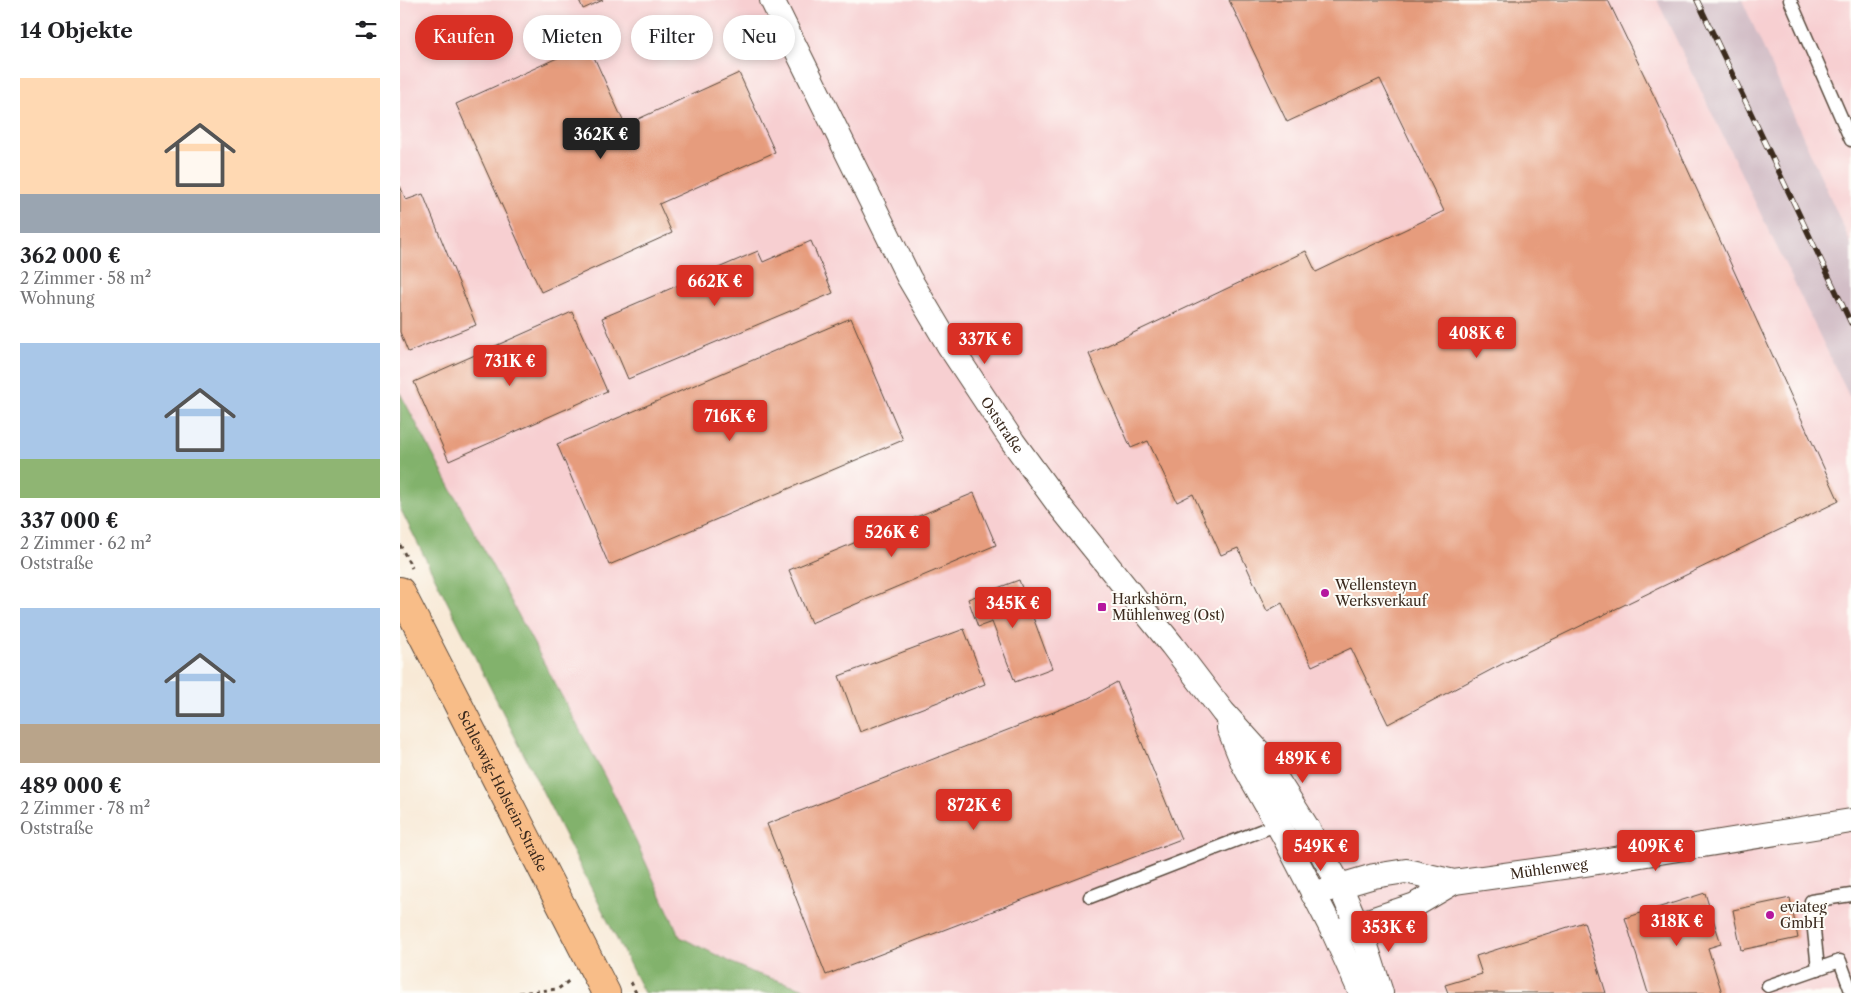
<!DOCTYPE html>
<html lang="de">
<meta charset="utf-8">
<style>
:root{--surface:#fff;--page:#f2f2f2;--text:#202124;--muted:#757577;--accent:#d93025}
body{margin:0;font-family:"Libre Caslon Text",serif;background:var(--page);color:var(--text);height:100vh;display:flex;flex-direction:column;font-size:19px;white-space:nowrap}
*{box-sizing:border-box;margin:0}
p{font-size:16px;color:var(--muted)}
.icon{flex:none;width:28px;height:28px;fill:none;stroke:currentColor;stroke-width:2;stroke-linecap:round;stroke-linejoin:round}
.map{position:relative;flex:1;overflow:hidden}
.sheet{display:flex;flex-direction:column;background:var(--surface);width:400px}
.sheet>*{flex:none}
.hud{position:absolute;left:15px;top:15px;width:475px;height:45px;display:flex;gap:10px}
.price{position:absolute;translate:-50% -42px;padding:0 11px;border-radius:5px;background:var(--accent);color:#fff;font-size:16px;line-height:32px;filter:drop-shadow(0 1px 2px #0008)}
.price::after{content:'';position:absolute;left:50%;top:30px;width:15px;height:11px;margin-left:-8px;background:inherit;clip-path:polygon(0 0,100% 0,50% 100%)}
.price.active{background:#222;color:#fff}
ul{padding:0;list-style:none}
li{display:grid;align-content:center;gap:10px;height:265px;padding:0 20px}
li span{display:grid;place-items:center;height:155px;border-radius:0px;color:#555}
li>.icon{margin-inline-start:auto}
span .icon{width:90px;height:90px;fill:#fffc;stroke-width:1}
li b{font-size:21px}
h2{display:flex;justify-content:space-between;align-items:center;height:60px;padding:0 20px;font-size:21px}
.chip{padding:0 18px;border-radius:22px;background:var(--surface);box-shadow:0 2px 8px #0003;font-size:18px;line-height:45px}
.chip.active{background:var(--accent);color:#fff}
main{display:flex;flex:1;min-height:0}
.map>svg:first-child{display:block}
.built{fill:#f7cfd1}
.industrial{fill:#d2bdc6}
.forest{fill:#82b26c;stroke:#5e6e45}
.building{fill:#e69c7d}
.lines{fill:none;stroke-linecap:round;stroke-linejoin:round}
.service-casing{stroke:#57473a;stroke-width:15}
.minor-casing{stroke:#57473a;stroke-width:26}
.primary-casing{stroke:#57473a;stroke-width:30}
.path{stroke:#57473a;stroke-width:3;stroke-dasharray:4 4;stroke-linecap:butt}
.service{stroke:#fff;stroke-width:12}
.minor{stroke:#fff;stroke-width:24}
.primary{stroke:#f8bd88;stroke-width:28}
.rail-casing{stroke:#3b2a1e;stroke-width:5.5}
.rail{stroke:#fdfcf7;stroke-width:4;stroke-dasharray:11;stroke-linecap:butt}
.poi-dot{fill:#b5179e;stroke:#fdfcf7;stroke-width:2}
.labels{text-anchor:middle;dominant-baseline:central;stroke-width:4;stroke-linejoin:round;paint-order:stroke}
.street-label{font-size:14px;fill:#3b2a1e;stroke:#fdfcf7}
.poi-label{font-size:14px;fill:#3b2a1e;stroke:#fdfcf7;text-anchor:start}
</style>
<main>
<section class="sheet">
<h2>14 Objekte<svg class="icon" aria-label="filters" viewBox="0 0 24 24"><path d="M4 7h16M4 17h16"/><circle cx="9" cy="7" r="2"/><circle cx="15" cy="17" r="2"/></svg></h2>
<ul>
<li><span style="background:linear-gradient(#ffd9b3 75%,#9aa5b1 0)"><svg class="icon" aria-label="home" viewBox="0 0 24 24"><path d="M3 11l9-7 9 7M6 9v11h12V9"/></svg></span><div><b>362 000 €</b><p>2 Zimmer · 58 m²</p><p>Wohnung</p></div></li>
<li><span style="background:linear-gradient(#a9c7e8 75%,#8fb573 0)"><svg class="icon" aria-label="home" viewBox="0 0 24 24"><path d="M3 11l9-7 9 7M6 9v11h12V9"/></svg></span><div><b>337 000 €</b><p>2 Zimmer · 62 m²</p><p>Oststraße</p></div></li>
<li><span style="background:linear-gradient(#a9c7e8 75%,#b9a48a 0)"><svg class="icon" aria-label="home" viewBox="0 0 24 24"><path d="M3 11l9-7 9 7M6 9v11h12V9"/></svg></span><div><b>489 000 €</b><p>2 Zimmer · 78 m²</p><p>Oststraße</p></div></li>
</ul>
</section>
<div class="map">
<svg width="1451" height="993" viewBox="0 0 1451 993">
<rect width="100%" height="100%" fill="#fdfcf7"/>
<filter id="ink" filterUnits="userSpaceOnUse"><feTurbulence type="fractalNoise" baseFrequency=".02" numOctaves="2"/><feDisplacementMap in="SourceGraphic" scale="10" xChannelSelector="R" yChannelSelector="G"/><feConvolveMatrix kernelMatrix="1 2 1 2 8 2 1 2 1" color-interpolation-filters="sRGB"/></filter>
<filter id="wash" filterUnits="userSpaceOnUse"><feTurbulence type="fractalNoise" baseFrequency=".0096" numOctaves="4" result="noise"/><feDisplacementMap in="SourceGraphic" scale="20" xChannelSelector="R" yChannelSelector="G"/><feGaussianBlur stdDeviation="1.12" result="paint"/><feColorMatrix in="noise" values="0 0 0 0 0 0 0 0 0 0 0 0 0 0 0 0 0 1.4 0 .05"/><feComposite in="paint" operator="in"/></filter>
<g filter="url(#wash)">
<rect width="100%" height="100%" fill="#f8e9d6"/>
<!-- built -->
<path class="built" d="M0,0H1451V993H306L215,796L0,393Z"/>
<!-- industrial -->
<path class="industrial" d="M1257,0H1342L1451,244V400Z"/>
<!-- forest -->
<path class="forest" d="M0,393L215,796L280,937L351,972L418,993H244L0,508Z"/>
<g id="blocks">
<!-- building -->
<g class="building">
<path d="M179,0H203L183,9Z"/>
<path d="M829,0H1208L1256,100L1439,501L1104,663L988,724L951,648L912,666L882,603L867,611L838,548L821,555L793,494L777,502L748,441L731,448L689,354L906,251L916,272L1044,211L980,79L887,122Z"/>
<path d="M188,44L225,125L339,73L375,152L259,204L272,233L141,292L56,104Z"/>
<path d="M0,186L6,200L23,194L76,325L8,352L0,332Z"/>
<path d="M411,241L433,293L228,379L202,318L358,251L363,262Z"/>
<path d="M172,312L207,391L49,461L14,382Z"/>
<path d="M451,318L503,440L209,565L157,444Z"/>
<path d="M574,493L596,545L411,623L389,570Z"/>
<path d="M619,580L652,668L615,682L592,622L578,627L568,599Z"/>
<path d="M564,629L585,684L460,732L439,676Z"/>
<path d="M717,682L781,839L426,975L367,824L687,699Z"/>
<path d="M1305,893L1321,944L1308,948L1322,993H1248L1225,918Z"/>
<path d="M1390,898L1398,938L1341,950L1333,910Z"/>
<path d="M1184,922L1206,993H1048L1045,985L1082,974L1076,956Z"/>
</g>
</g>
</g>
<g filter="url(#ink)">
<use href="#blocks" fill-opacity="0" stroke="#57473a" stroke-width="1"/>
<g class="lines">
<defs>
<g id="service">
<path d="M1390,0L1451,140"/>
<path d="M690,897L878,824"/>
<path d="M1418,969L1411,901L1451,895"/>
<path d="M1368,986L1440,961L1451,991"/>
</g>
<g id="minor">
<path id="s1" d="M372,0L509,278L548,344L613,442L659,505L772,645L823,712L860,753L908,829L940,886L966,946L981,993"/>
<path d="M829,728L843,763L883,834L934,933L961,993"/>
<path id="s2" d="M913,894L974,876L1006,871L1054,882L1184,864L1451,821"/>
<path d="M944,929L1015,905L1054,882"/>
</g>
<g id="primary">
<path id="s3" d="M0,591L206,993"/>
</g>
</defs>
<!-- service casing -->
<use href="#service" class="service-casing"/>
<!-- minor casing -->
<use href="#minor" class="minor-casing"/>
<!-- primary casing -->
<use href="#primary" class="primary-casing"/>
<!-- path -->
<g class="path">
<path d="M0,545L12,568"/>
<path d="M231,982L236,993"/>
<path d="M119,993L158,989L170,980"/>
</g>
<!-- service -->
<use href="#service" class="service"/>
<!-- minor -->
<use href="#minor" class="minor"/>
<!-- primary -->
<use href="#primary" class="primary"/>
<defs>
<path id="rail" d="M1297,0L1451,323"/>
</defs>
<!-- rail casing -->
<use href="#rail" class="rail-casing"/>
<!-- rail -->
<use href="#rail" class="rail"/>
</g>
</g>
<!-- markers -->
<g class="poi-dot">
<circle cx="925" cy="593" r="5"/>
<rect x="697" y="602" width="10" height="10" rx="2.5"/>
<circle cx="1370" cy="915" r="5"/>
</g>
<g class="labels">
<!-- street labels -->
<g class="street-label">
<text stroke="none"><textPath href="#s1" startOffset="484">Oststraße</textPath></text>
<text stroke="none"><textPath href="#s3" startOffset="225">Schleswig-Holstein-Straße</textPath></text>
<text stroke="none"><textPath href="#s2" startOffset="241">Mühlenweg</textPath></text>
</g>
<!-- poi labels -->
<g class="poi-label">
<text x="935" y="585">Wellensteyn<tspan x="935" dy="16">Werksverkauf</tspan></text>
<text x="712" y="599">Harkshörn,<tspan x="712" dy="16">Mühlenweg (Ost)</tspan></text>
<text x="1380" y="907">eviateg<tspan x="1380" dy="16">GmbH</tspan></text>
</g>
</g>
</svg>
<b class="price active" style="left:201px;top:160px">362K €</b>
<b class="price" style="left:315px;top:307px">662K €</b>
<b class="price" style="left:1077px;top:359px">408K €</b>
<b class="price" style="left:585px;top:365px">337K €</b>
<b class="price" style="left:110px;top:387px">731K €</b>
<b class="price" style="left:330px;top:442px">716K €</b>
<b class="price" style="left:492px;top:558px">526K €</b>
<b class="price" style="left:613px;top:629px">345K €</b>
<b class="price" style="left:903px;top:784px">489K €</b>
<b class="price" style="left:574px;top:831px">872K €</b>
<b class="price" style="left:921px;top:872px">549K €</b>
<b class="price" style="left:1256px;top:872px">409K €</b>
<b class="price" style="left:1277px;top:947px">318K €</b>
<b class="price" style="left:989px;top:953px">353K €</b>
<div class="hud">
<a class="chip active">Kaufen</a>
<a class="chip">Mieten</a>
<a class="chip">Filter</a>
<a class="chip">Neu</a>
</div>
</div>
</main>
